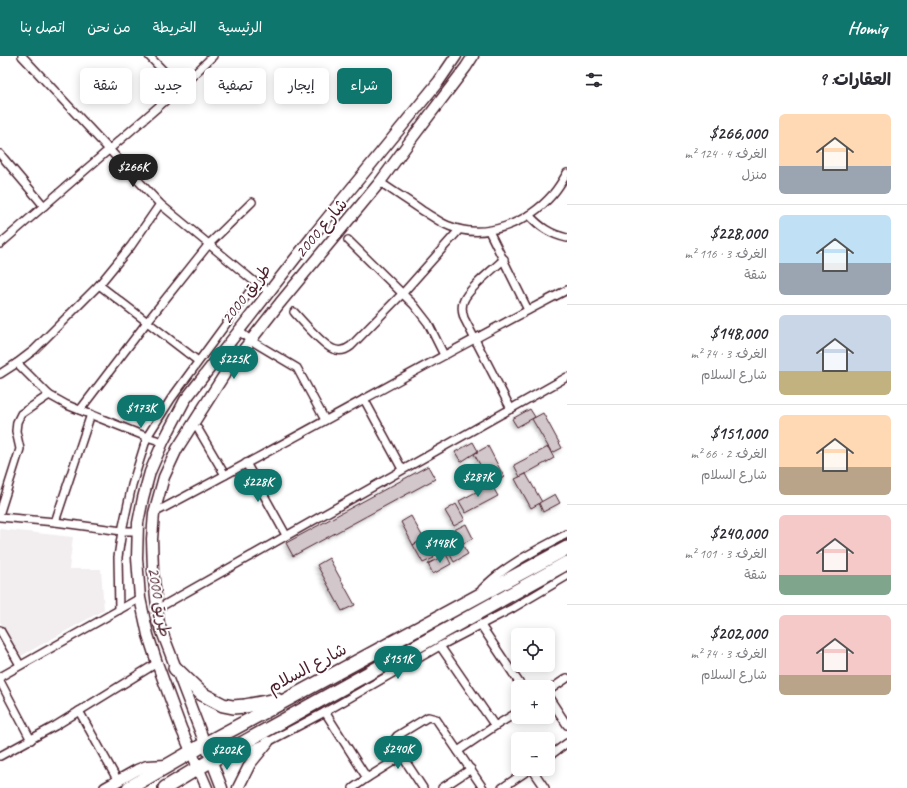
<!DOCTYPE html>
<html lang="ar">
<meta charset="utf-8">
<style>
:root{--surface:#fff;--page:#f2f2f3;--text:#2b2b33;--muted:#7c7c81;--line:#e1e1e2;--accent:#0f766e}
body{margin:0;font-family:Caveat,"Playpen Sans Arabic",sans-serif;background:var(--page);color:var(--text);direction:rtl;height:100vh;display:flex;flex-direction:column;font-size:15px;white-space:nowrap}
*{box-sizing:border-box;margin:0}
p{font-size:13px;color:var(--muted)}
.icon{flex:none;width:22px;height:22px;fill:none;stroke:currentColor;stroke-width:2;stroke-linecap:round;stroke-linejoin:round}
.map{position:relative;flex:1;overflow:hidden;direction:ltr}
.panel{display:flex;flex-direction:column;background:var(--surface);width:340px}
.panel>*{flex:none}
.top-card{position:absolute;left:12px;top:12px;width:380px;height:36px;direction:rtl;display:flex;gap:8px}
.controls{position:absolute;left:511px;top:572px;display:grid;gap:8px}
.controls a{display:grid;place-items:center;width:44px;height:44px;border-radius:6px;background:var(--surface);box-shadow:0 2px 10px #0003;font-size:20px}
.price{position:absolute;translate:-50% -34px;padding:0 9px;border-radius:14px;background:var(--accent);color:#fff;font-size:13px;line-height:26px;filter:drop-shadow(0 1px 2px #0008)}
.price::after{content:'';position:absolute;left:50%;top:24px;width:12px;height:9px;margin-left:-6px;background:inherit;clip-path:polygon(0 0,100% 0,50% 100%)}
.price.selected{background:#222;color:#fff}
ul{padding:0;list-style:none}
li{display:flex;align-items:center;gap:12px;height:100px;padding:0 16px}
li+li{border-top:1px solid var(--line)}
li span{display:grid;place-items:center;flex:none;width:112px;height:80px;border-radius:6px;color:#555}
li>.icon{margin-inline-start:auto}
span .icon{width:48px;height:48px;fill:#fffc;stroke-width:1}
li b{font-size:17px}
h2{display:flex;justify-content:space-between;align-items:center;height:48px;padding:0 16px;font-size:17px}
.chip{padding:0 14px;border-radius:6px;background:var(--surface);box-shadow:0 2px 10px #0003;font-size:14px;line-height:36px}
.chip.selected{background:var(--accent);color:#fff}
header{display:flex;align-items:center;gap:24px;box-sizing:border-box;height:56px;padding:0 20px;background:var(--accent);color:#fff}
header strong{font-size:19px}
nav{display:flex;gap:22px;margin-inline-start:auto;font-size:14px}
main{display:flex;flex:1;min-height:0}
.map>svg:first-child{display:block}
.built{fill:#f2eeef}
.building{fill:#d2c7cb;stroke:#4a1f2b;filter:url(#shadow)}
.lines{fill:none;stroke-linecap:round;stroke-linejoin:round}
.street-casing{stroke:#4a1f2b;stroke-width:10}
.secondary-casing{stroke:#4a1f2b;stroke-width:13}
.highway-casing{stroke:#4a1f2b;stroke-width:16}
.street{stroke:#fff;stroke-width:7}
.secondary{stroke:#fff;stroke-width:10}
.highway{stroke:#fff;stroke-width:13}
.labels{text-anchor:middle;dominant-baseline:central;stroke-width:4;stroke-linejoin:round;paint-order:stroke}
.street-label{font-size:17px;fill:#4a1f2b;stroke:#fff}
</style>
<header>
<strong>Homiq</strong>
<nav><a>الرئيسية</a><a>الخريطة</a><a>من نحن</a><a>اتصل بنا</a></nav>
</header>
<main>
<section class="panel">
<h2>العقارات: 9<svg class="icon" aria-label="filters" viewBox="0 0 24 24"><path d="M4 7h16M4 17h16"/><circle cx="9" cy="7" r="2"/><circle cx="15" cy="17" r="2"/></svg></h2>
<ul>
<li><span style="background:linear-gradient(#ffd9b3 65%,#9aa5b1 0)"><svg class="icon" aria-label="home" viewBox="0 0 24 24"><path d="M3 11l9-7 9 7M6 9v11h12V9"/></svg></span><div><b>$266,000</b><p>الغرف: 4 · 124 m²</p><p>منزل</p></div></li>
<li><span style="background:linear-gradient(#bfe0f5 60%,#9aa5b1 0)"><svg class="icon" aria-label="home" viewBox="0 0 24 24"><path d="M3 11l9-7 9 7M6 9v11h12V9"/></svg></span><div><b>$228,000</b><p>الغرف: 3 · 116 m²</p><p>شقة</p></div></li>
<li><span style="background:linear-gradient(#c9d6e8 70%,#c2b280 0)"><svg class="icon" aria-label="home" viewBox="0 0 24 24"><path d="M3 11l9-7 9 7M6 9v11h12V9"/></svg></span><div><b>$148,000</b><p>الغرف: 3 · 74 m²</p><p>شارع السلام</p></div></li>
<li><span style="background:linear-gradient(#ffd9b3 65%,#b9a48a 0)"><svg class="icon" aria-label="home" viewBox="0 0 24 24"><path d="M3 11l9-7 9 7M6 9v11h12V9"/></svg></span><div><b>$151,000</b><p>الغرف: 2 · 66 m²</p><p>شارع السلام</p></div></li>
<li><span style="background:linear-gradient(#f6c9c9 75%,#7fa58c 0)"><svg class="icon" aria-label="home" viewBox="0 0 24 24"><path d="M3 11l9-7 9 7M6 9v11h12V9"/></svg></span><div><b>$240,000</b><p>الغرف: 3 · 101 m²</p><p>شقة</p></div></li>
<li><span style="background:linear-gradient(#f6c9c9 75%,#b9a48a 0)"><svg class="icon" aria-label="home" viewBox="0 0 24 24"><path d="M3 11l9-7 9 7M6 9v11h12V9"/></svg></span><div><b>$202,000</b><p>الغرف: 3 · 74 m²</p><p>شارع السلام</p></div></li>
</ul>
</section>
<div class="map">
<svg width="567" height="732" viewBox="0 0 567 732">
<defs>
<filter id="shadow"><feDropShadow dx="-2" dy="2" stdDeviation="2" flood-color="#0004"/></filter>
</defs>
<rect width="100%" height="100%" fill="#fff"/>
<filter id="ink" filterUnits="userSpaceOnUse"><feTurbulence type="fractalNoise" baseFrequency=".025" numOctaves="2"/><feDisplacementMap in="SourceGraphic" scale="8" xChannelSelector="R" yChannelSelector="G"/><feConvolveMatrix kernelMatrix="1 2 1 2 8 2 1 2 1" color-interpolation-filters="sRGB"/></filter>
<g filter="url(#ink)">
<!-- built -->
<path class="built" d="M0,473L73,481L69,513H101L104,554L21,600L0,566Z"/>
<!-- building -->
<g class="building">
<path d="M530,353L535,361L517,371L512,363Z"/>
<path d="M543,357L562,392L552,397L532,363Z"/>
<path d="M473,386L478,395L461,406L455,396Z"/>
<path d="M488,390L504,421L491,428L474,398Z"/>
<path d="M548,391L554,402L520,421L514,409Z"/>
<path d="M428,410L435,423L293,500L286,487Z"/>
<path d="M526,418L542,446L531,452L515,423Z"/>
<path d="M491,428L498,440L466,457L459,445Z"/>
<path d="M555,438L560,447L543,456L539,447Z"/>
<path d="M456,448L465,464L454,470L445,455Z"/>
<path d="M411,460L424,483L413,489L401,466Z"/>
<path d="M466,468L473,482L462,488L454,474Z"/>
<path d="M424,483L434,502L423,507L413,489Z"/>
<path d="M462,488L468,498L454,506L448,495Z"/>
<path d="M446,498L451,508L433,518L428,508Z"/>
<path d="M329,502L355,549L342,555L317,509Z"/>
</g>
<g class="lines">
<defs>
<g id="street">
<path d="M22,0L160,148L256,227L269,235"/>
<path d="M149,0L180,32"/>
<path d="M0,98L44,150"/>
<path d="M380,126C394,136 409,145 423,155C432,160 440,167 449,170C486,185 529,166 553,138C559,131 563,124 567,117"/>
<path d="M529,159C540,171 550,178 567,182"/>
<path d="M489,175L528,254"/>
<path d="M348,184L414,249L428,267L444,299"/>
<path d="M0,188L180,32L213,0"/>
<path d="M504,203C494,213 469,232 464,244C461,250 462,256 464,262L511,353"/>
<path d="M99,229L198,305"/>
<path d="M294,256C302,265 324,290 333,293C340,296 346,294 351,290L403,237L459,174"/>
<path d="M238,274L250,284L297,312L325,364"/>
<path d="M17,307L34,294L99,229L131,190L160,148"/>
<path d="M0,318L17,307L49,339L67,349L147,381L163,386"/>
<path d="M364,343L402,413"/>
<path d="M80,354L147,266L209,188L252,146"/>
<path d="M198,373L225,419"/>
<path d="M246,407L286,479"/>
<path d="M0,456L20,393L16,375L17,366L21,358L49,339"/>
<path d="M154,457C293,384 428,306 567,234"/>
<path d="M0,461L55,466L122,475H138"/>
<path d="M55,466L91,358"/>
<path d="M482,533C505,509 537,494 567,478"/>
<path d="M157,553L567,321"/>
<path d="M119,554L118,501L122,475L132,429L147,381L171,343L256,227"/>
<path d="M480,568L522,631"/>
<path d="M0,574L20,609"/>
<path d="M440,590L495,670L518,656"/>
<path d="M0,621L140,542"/>
<path d="M0,625L31,684"/>
<path d="M548,635L567,622"/>
<path d="M548,640L567,669"/>
<path d="M79,655L118,725"/>
<path d="M325,656L367,722L353,732"/>
<path d="M458,695L495,670"/>
<path d="M0,700L55,670L157,607"/>
<path d="M224,700L241,698L268,686L325,656L440,590L513,552L567,520"/>
<path d="M402,700L394,684L397,680L428,661L436,663L483,732"/>
<path d="M548,701L567,687"/>
<path d="M532,713L545,732"/>
<path d="M367,722L402,700L423,732"/>
<path d="M442,732L471,713"/>
<path d="M502,732L530,713"/>
</g>
<g id="secondary">
<path d="M105,732L137,714L147,710L167,709"/>
<path d="M207,732L181,672L157,607L148,579L140,542L137,502L138,467L143,442L150,416L163,386L185,344L315,177L439,25L456,0"/>
<path d="M222,732L159,568L153,515L152,483L154,457L164,421L177,393L226,316L280,247L380,126L413,81L466,11L473,0"/>
<path d="M238,732L250,708L268,686"/>
</g>
<g id="highway">
<path d="M175,612L202,638L223,649L233,651L245,650L277,644"/>
<path d="M129,732L205,688L567,492"/>
<path d="M165,732L198,712L567,507"/>
</g>
</defs>
<!-- street casing -->
<use href="#street" class="street-casing"/>
<!-- secondary casing -->
<use href="#secondary" class="secondary-casing"/>
<!-- highway casing -->
<use href="#highway" class="highway-casing"/>
<!-- street -->
<use href="#street" class="street"/>
<!-- secondary -->
<use href="#secondary" class="secondary"/>
<!-- highway -->
<use href="#highway" class="highway"/>
</g>
</g>
<g class="labels">
<!-- street labels -->
<g class="street-label">
<text transform="translate(321 172) rotate(-50)">شارع 2000</text>
<text transform="translate(246 238) rotate(-52)">طريق 2000</text>
<text transform="translate(160 546) rotate(80)">طريق 2000</text>
<text transform="translate(307 612) rotate(-28)">شارع السلام</text>
</g>
</g>
</svg>
<div class="controls">
<a><svg class="icon" aria-label="locate" viewBox="0 0 24 24"><circle cx="12" cy="12" r="6"/><path d="M12 2v4M12 18v4M2 12h4M18 12h4"/></svg></a>
<a>+</a>
<a>−</a>
</div>
<b class="price selected" style="left:133px;top:132px">$266K</b>
<b class="price" style="left:234px;top:324px">$225K</b>
<b class="price" style="left:141px;top:373px">$173K</b>
<b class="price" style="left:478px;top:442px">$287K</b>
<b class="price" style="left:258px;top:447px">$228K</b>
<b class="price" style="left:440px;top:508px">$148K</b>
<b class="price" style="left:398px;top:624px">$151K</b>
<b class="price" style="left:398px;top:714px">$240K</b>
<b class="price" style="left:227px;top:715px">$202K</b>
<div class="top-card">
<a class="chip selected">شراء</a>
<a class="chip">إيجار</a>
<a class="chip">تصفية</a>
<a class="chip">جديد</a>
<a class="chip">شقة</a>
</div>
</div>
</main>
